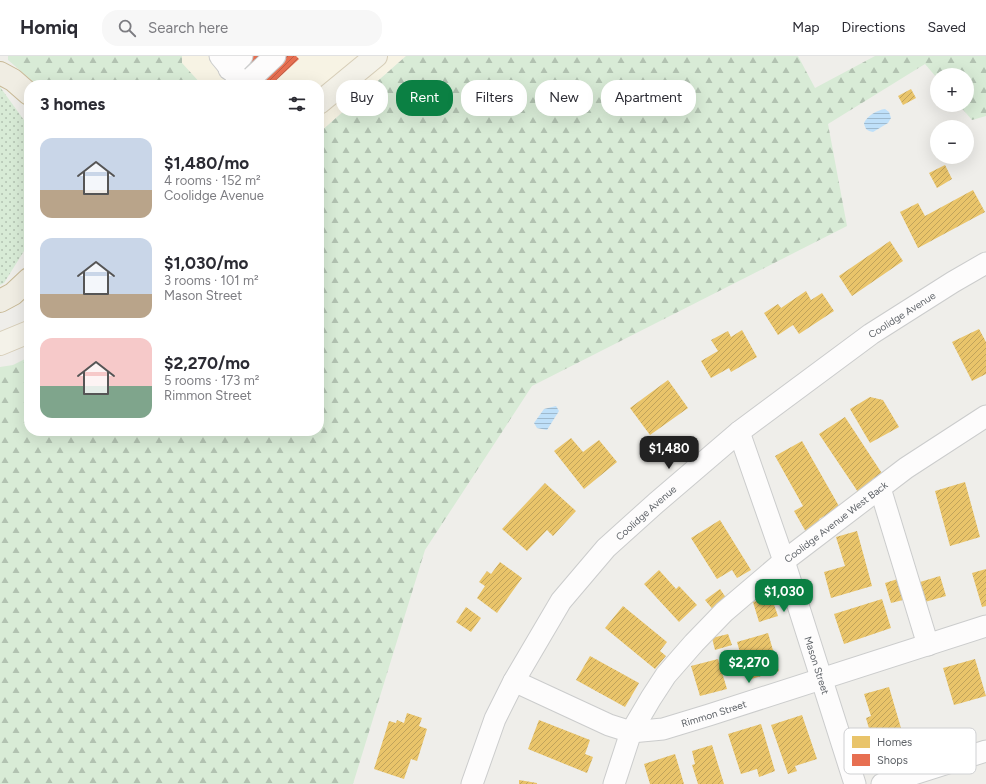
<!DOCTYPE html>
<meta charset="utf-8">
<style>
:root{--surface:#fff;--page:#f7f7f7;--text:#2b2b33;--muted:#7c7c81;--line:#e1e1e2;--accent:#0b8043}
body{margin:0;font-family:Figtree,sans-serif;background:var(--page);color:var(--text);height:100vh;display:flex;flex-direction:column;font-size:15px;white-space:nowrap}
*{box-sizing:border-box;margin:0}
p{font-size:13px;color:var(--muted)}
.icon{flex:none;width:22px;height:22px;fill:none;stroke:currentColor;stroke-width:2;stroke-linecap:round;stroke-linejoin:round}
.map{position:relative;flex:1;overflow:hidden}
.side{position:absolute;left:24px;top:24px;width:300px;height:356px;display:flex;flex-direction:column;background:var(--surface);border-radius:16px;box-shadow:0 4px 16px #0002}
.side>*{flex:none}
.top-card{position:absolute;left:336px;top:24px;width:380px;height:36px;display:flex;gap:8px}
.controls{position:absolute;left:930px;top:12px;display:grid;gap:8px}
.controls a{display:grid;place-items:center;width:44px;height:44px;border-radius:50%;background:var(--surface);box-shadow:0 4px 16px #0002;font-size:20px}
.price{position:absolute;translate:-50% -34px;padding:0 9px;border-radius:8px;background:var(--accent);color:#fff;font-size:13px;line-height:26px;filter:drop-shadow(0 1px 2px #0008)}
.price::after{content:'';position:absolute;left:50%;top:24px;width:12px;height:9px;margin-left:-6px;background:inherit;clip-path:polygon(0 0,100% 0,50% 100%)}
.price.current{background:#222;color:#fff}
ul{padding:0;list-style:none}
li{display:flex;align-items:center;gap:12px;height:100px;padding:0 16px}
li span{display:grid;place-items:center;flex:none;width:112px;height:80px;border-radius:12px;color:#555}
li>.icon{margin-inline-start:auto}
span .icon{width:48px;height:48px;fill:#fffc;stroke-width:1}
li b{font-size:17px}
h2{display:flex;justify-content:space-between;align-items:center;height:48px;padding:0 16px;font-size:17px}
.tag{padding:0 14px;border-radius:16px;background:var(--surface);box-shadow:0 4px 16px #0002;font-size:14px;line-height:36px}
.tag.current{background:var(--accent);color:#fff}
header{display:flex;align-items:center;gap:24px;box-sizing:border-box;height:56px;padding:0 20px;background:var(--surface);border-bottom:1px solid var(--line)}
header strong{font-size:19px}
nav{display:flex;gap:22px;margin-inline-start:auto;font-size:14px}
.search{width:280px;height:36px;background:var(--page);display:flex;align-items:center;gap:10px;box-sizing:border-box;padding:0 14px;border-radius:16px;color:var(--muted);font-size:15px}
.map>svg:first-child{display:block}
.commercial{fill:#f7f3e4}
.grass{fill:url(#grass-dots)}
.forest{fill:url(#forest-firs)}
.water{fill:url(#water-rules)}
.homes{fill:url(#homes-hatch)}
.shops{fill:url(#shops-hatch)}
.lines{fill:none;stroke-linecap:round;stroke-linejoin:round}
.minor-casing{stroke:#cbcccc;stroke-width:23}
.major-casing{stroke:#d7ceb8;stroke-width:24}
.highway-casing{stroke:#c8b996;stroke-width:24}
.minor{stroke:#fdfcfc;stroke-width:21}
.major{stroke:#f4f2e9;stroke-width:22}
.highway{stroke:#f0ede3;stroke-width:22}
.labels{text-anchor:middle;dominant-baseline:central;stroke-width:4;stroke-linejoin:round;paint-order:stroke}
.street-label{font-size:10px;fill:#5f6368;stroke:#fff}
.key{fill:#fff;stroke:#cfd0d2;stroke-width:1}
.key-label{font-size:11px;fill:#5f6368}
</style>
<header>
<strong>Homiq</strong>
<div class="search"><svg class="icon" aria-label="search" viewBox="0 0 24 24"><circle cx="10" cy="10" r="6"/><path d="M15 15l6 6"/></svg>Search here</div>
<nav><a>Map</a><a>Directions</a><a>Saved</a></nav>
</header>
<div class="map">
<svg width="986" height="728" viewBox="0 0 986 728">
<defs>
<pattern id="grass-dots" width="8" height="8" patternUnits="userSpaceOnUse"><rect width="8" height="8" fill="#d8ebd6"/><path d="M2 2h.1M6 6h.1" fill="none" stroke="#b2c2b1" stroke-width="1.8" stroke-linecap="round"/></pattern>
<pattern id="forest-firs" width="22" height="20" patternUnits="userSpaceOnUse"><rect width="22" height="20" fill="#d8ebd6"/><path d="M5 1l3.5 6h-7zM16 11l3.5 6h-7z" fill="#b2c2b1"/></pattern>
<pattern id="water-rules" width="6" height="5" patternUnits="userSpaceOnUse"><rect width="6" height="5" fill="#bfe0f9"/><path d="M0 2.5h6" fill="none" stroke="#9eb9cd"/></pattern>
<pattern id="homes-hatch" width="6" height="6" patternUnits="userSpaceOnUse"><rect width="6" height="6" fill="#e9c46a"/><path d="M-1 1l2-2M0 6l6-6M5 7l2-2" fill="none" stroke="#c0a35b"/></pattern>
<pattern id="shops-hatch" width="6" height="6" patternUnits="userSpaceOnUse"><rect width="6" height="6" fill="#e76f51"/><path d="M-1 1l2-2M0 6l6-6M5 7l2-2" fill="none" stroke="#be5f47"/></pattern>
</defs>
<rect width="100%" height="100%" fill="#efeeea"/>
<!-- commercial -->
<path class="commercial" d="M182,0H406L319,77V29H202L181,7Z"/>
<!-- grass -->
<path class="grass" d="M0,31L29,71V187L4,227L0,229Z"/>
<!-- forest -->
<g class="forest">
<path d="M8,0H182V7L202,29H37L8,4Z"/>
<path d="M406,0H798L815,32L875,0H986V60L972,64L959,49H967V19H937V22L925,8L828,68L847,170L532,330L425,494L353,728H0V311L13,309L29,301V375H319V77Z"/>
</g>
<!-- water -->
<g class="water">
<path d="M885,53L889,56L891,62L888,67L873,76C867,75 865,73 864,67C867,60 877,54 885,53Z"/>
<path d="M556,350L559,355L547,374L537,372L534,367L544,353Z"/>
</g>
<!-- homes -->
<g class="homes">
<path d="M911,33L916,42L903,49L898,40Z"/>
<path d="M945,109L952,123L937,132L929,117Z"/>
<path d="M973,134L985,156L918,192L900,156L918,147L925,160Z"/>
<path d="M890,185L903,205L852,240L839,220Z"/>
<path d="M806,235L811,244L822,237L834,255L799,278L793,269L778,279L764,257L778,248L781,252Z"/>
<path d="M979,273L986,286V318L972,325L952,286Z"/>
<path d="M742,274L757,301L731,316L729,312L711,322L701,305L718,295L711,284L728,275L731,281Z"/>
<path d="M668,324L688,352L650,379L630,352Z"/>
<path d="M870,341L883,344L899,371L870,387L850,353Z"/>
<path d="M845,361L885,422L860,439L819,378Z"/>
<path d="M571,382L583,396L599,384L617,406L584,433L554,395Z"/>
<path d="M802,385L840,452L819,463L821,467L806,476L794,455L803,450L775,400Z"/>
<path d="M965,426L980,481L950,490L935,435Z"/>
<path d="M545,427L576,455L553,480L547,474L527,495L502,473Z"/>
<path d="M720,464L751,514L737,522L732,514L717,523L691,482Z"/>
<path d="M857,475L872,530L831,542L824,516L845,510L836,481Z"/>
<path d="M500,506L522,522L497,557L477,542L485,530L479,526L487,515L491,518Z"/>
<path d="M986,513V550L982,551L972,517Z"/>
<path d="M659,514L676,533L679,530L697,549L679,566L644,528Z"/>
<path d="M940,520L946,540L925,546L920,526Z"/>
<path d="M901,522L907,543L891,547L885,527Z"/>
<path d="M720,533L729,546L715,556L705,544Z"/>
<path d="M771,540L778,560L759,566L753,546Z"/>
<path d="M882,543L891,572L844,588L834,558Z"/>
<path d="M623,550L667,586L660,595L666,600L655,613L605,572Z"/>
<path d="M466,551L481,562L471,576L456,566Z"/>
<path d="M768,577L779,615L748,624L737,586Z"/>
<path d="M728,578L732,589L715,594L712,582Z"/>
<path d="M590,600L639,627L625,651L576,624Z"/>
<path d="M718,603L727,633L700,640L691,610Z"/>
<path d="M975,603L986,640L954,649L943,612Z"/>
<path d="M889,631L903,679L879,686L875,674L870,676L866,662L871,660L864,638Z"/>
<path d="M407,657L422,662L419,670L427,673L417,705L411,703L404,723L374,713L389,665L396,667L397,664L404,667Z"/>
<path d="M802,659L817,703L795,710L797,715L788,718L771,669Z"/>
<path d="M539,664L590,684L585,698L593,701L587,717L528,693Z"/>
<path d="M761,668L775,715L759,721L757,713L741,718L728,678Z"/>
<path d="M712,689L724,728H698L692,709L695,708L692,695Z"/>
<path d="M675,698L684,728H650L644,708Z"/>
<path d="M519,724L537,727V728H519Z"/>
</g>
<!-- shops -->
<path class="shops" d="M244,0H296L299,3L271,29Z"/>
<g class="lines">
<defs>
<g id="minor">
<path d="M220,0L244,29"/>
<path d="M229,13L242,0"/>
<path d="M244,29L275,0"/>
<path id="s1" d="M739,376L784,505L855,728"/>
<path d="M880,432L928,589"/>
<path id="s2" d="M514,625L609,669L631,676L663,673L709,659L986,570"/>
<path id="s3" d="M472,728L495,663L514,625L561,545L606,492L656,447L739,376L871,278L953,226L986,207"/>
<path id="s4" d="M614,728L631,676L651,642L666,619L694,587L724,556L784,505L906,412L986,360"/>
<path d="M882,728L986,695"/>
</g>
<g id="major">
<path d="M319,47L376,0"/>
<path d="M0,288L29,276"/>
</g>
<g id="highway">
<path d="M0,17L13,24L29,38"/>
<path d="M0,245L13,238L29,223"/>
</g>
</defs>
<!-- minor casing -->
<use href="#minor" class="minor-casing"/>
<!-- major casing -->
<use href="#major" class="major-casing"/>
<!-- highway casing -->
<use href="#highway" class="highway-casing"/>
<!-- minor -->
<use href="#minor" class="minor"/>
<!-- major -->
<use href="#major" class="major"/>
<!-- highway -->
<use href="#highway" class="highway"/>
</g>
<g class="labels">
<!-- street labels -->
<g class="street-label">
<text stroke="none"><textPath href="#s3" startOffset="651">Coolidge Avenue</textPath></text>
<text stroke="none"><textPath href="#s3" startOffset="327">Coolidge Avenue</textPath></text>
<text stroke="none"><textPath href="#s4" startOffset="351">Coolidge Avenue West Back</textPath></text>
<text stroke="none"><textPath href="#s1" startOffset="246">Mason Street</textPath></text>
<text stroke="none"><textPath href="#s2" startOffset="213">Rimmon Street</textPath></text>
</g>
</g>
<!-- legend -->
<rect x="844" y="672" width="132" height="46" rx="6" class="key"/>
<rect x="852" y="680" width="18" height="12" fill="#e9c46a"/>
<rect x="852" y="698" width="18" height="12" fill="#e76f51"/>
<g class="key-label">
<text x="877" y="690">Homes</text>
<text x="877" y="708">Shops</text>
</g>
</svg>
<div class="controls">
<a>+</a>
<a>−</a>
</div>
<b class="price current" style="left:669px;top:414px">$1,480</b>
<b class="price" style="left:784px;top:557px">$1,030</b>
<b class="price" style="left:749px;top:628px">$2,270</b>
<div class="top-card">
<a class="tag">Buy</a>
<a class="tag current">Rent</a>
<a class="tag">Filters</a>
<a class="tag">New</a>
<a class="tag">Apartment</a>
</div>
<section class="side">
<h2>3 homes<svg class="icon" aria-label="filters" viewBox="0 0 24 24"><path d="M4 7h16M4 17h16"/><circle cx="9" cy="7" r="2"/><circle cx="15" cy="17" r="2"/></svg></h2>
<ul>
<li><span style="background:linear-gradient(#c9d6e8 65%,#b9a48a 0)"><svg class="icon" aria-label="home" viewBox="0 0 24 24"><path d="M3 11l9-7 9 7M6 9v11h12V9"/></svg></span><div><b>$1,480/mo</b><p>4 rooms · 152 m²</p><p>Coolidge Avenue</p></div></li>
<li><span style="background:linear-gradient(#c9d6e8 70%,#b9a48a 0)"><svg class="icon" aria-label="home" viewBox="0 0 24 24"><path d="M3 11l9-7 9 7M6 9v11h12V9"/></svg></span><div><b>$1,030/mo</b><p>3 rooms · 101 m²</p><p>Mason Street</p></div></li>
<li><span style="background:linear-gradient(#f6c9c9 60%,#7fa58c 0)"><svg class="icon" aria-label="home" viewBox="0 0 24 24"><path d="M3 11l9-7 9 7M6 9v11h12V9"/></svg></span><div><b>$2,270/mo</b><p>5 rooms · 173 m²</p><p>Rimmon Street</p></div></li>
</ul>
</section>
</div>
